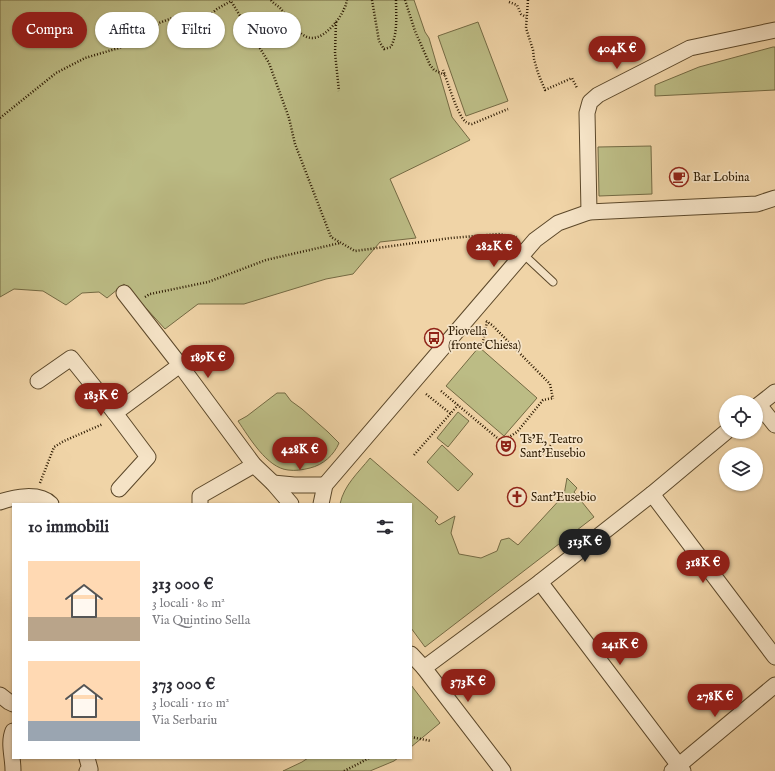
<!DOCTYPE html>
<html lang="it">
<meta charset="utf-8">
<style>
:root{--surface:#fff;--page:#f7f7f7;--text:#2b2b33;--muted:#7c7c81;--accent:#8f2418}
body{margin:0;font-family:"IM FELL English",serif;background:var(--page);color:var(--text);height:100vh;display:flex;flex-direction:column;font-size:15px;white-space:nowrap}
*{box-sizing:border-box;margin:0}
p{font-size:13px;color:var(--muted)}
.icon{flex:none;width:22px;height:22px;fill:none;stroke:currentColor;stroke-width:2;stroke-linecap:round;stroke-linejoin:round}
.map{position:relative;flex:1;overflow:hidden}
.details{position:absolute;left:12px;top:503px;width:400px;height:256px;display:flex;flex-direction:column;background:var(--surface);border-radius:0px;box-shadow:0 1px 3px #0004}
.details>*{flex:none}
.banner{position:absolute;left:12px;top:12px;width:400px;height:36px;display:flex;gap:8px}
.buttons{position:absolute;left:719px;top:395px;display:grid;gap:8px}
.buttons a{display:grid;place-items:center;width:44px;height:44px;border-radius:50%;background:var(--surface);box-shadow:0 1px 3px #0004;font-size:20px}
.price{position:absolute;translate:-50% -34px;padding:0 9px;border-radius:14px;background:var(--accent);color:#fff;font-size:13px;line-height:26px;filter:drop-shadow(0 1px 2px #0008)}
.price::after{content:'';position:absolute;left:50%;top:24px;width:12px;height:9px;margin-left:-6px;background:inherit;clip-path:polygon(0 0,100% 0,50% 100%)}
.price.selected{background:#222;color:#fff}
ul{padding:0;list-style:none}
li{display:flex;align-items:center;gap:12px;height:100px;padding:0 16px}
li span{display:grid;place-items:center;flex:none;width:112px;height:80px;border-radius:0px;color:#555}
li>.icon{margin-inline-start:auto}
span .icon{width:48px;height:48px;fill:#fffc;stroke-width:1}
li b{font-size:17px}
h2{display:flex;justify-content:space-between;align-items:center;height:48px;padding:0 16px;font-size:17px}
.chip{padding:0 14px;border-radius:18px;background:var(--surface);box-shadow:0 1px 3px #0004;font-size:14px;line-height:36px}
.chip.selected{background:var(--accent);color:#fff}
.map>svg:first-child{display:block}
.green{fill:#bcbc85;stroke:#746a43}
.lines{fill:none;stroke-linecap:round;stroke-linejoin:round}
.service-casing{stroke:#5c482a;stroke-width:9}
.minor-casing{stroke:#5c482a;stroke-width:17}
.path{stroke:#2b1901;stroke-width:2.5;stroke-dasharray:1 2;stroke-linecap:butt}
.service{stroke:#f5e3c6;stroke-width:7}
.minor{stroke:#f5e3c6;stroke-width:15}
.labels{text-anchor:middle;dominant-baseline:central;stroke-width:3.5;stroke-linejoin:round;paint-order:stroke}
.poi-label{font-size:12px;fill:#2b1901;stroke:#f5e3c6;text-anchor:start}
</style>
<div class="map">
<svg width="775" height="771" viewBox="0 0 775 771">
<rect width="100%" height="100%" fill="#f0d4a7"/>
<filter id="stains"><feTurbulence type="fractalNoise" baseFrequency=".005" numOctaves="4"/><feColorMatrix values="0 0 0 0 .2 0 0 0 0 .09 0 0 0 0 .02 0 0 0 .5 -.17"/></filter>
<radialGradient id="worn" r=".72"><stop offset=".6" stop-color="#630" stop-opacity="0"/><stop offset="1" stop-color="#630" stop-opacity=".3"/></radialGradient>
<!-- green -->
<g class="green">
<path d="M0,0H414L425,32L429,38L452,117L470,140L390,179L416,238L380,242L353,274L326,279L244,304H198L165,329L124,284L107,298L99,292L82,293L66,305L43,291L14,289L0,297Z"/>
<path d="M478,22L508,101L466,116L438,36Z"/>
<path d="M773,47H775V90L655,96V85L699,67Z"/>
<path d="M651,146L652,194L599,196L598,147Z"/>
<path d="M479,347L537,398L504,436L446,386Z"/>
<path d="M277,393H285L291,401L302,409L328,432L339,443C334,455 323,465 310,468C302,470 295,471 288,470C267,468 249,437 238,421L247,416Z"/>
<path d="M458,412L469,421L448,447L437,438Z"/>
<path d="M442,445L473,474L458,491L427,462Z"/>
<path d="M370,458L438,517L435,521L439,525L455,516L451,533L459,554L481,558L497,551L501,540L509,538L518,545L564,495L567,478L577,488L574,492L594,517L425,647L411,628V504H340C344,485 358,473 370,458Z"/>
<path d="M411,685L440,723L411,747Z"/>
<path d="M308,758H398L394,761L370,771H283L302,762Z"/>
</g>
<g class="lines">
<defs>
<path id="service" d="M523,254L553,282"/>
<g id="minor">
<path d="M589,212L587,113L590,102L598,95L690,48L775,30"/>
<path d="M124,293L180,365L254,465L273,483L291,504"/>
<path d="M38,381L71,358L115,413L148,457L119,489"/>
<path d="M759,405L775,425"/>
<path d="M756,407L775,392"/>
<path d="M115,413L180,365"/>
<path d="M273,483L294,485H325"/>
<path d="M652,494L775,657"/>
<path d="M0,502C14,497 39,492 51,504"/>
<path d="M200,504V496L254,465"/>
<path d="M321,504L325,485L535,240L558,223L589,212L757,204L775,198"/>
<path d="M540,582L683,771"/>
<path d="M411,654L424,668L503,771"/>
<path d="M424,668L540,582L652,494L726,432"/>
<path d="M0,695L9,702L13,704"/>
<path d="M13,770C13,757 8,743 13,731"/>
<path d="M87,771L90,769L87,758"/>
<path d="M672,771L775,685"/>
</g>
</defs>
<!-- service casing -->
<use href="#service" class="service-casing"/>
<!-- minor casing -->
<use href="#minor" class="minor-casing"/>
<!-- path -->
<g class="path">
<path d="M271,0C274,4 277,5 280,8C288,16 295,31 305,36C320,45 339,21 344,9C346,6 346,3 347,0"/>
<path d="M372,0L379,41L384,49L391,47C398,32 396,16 396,0"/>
<path d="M405,0L415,31L430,65L434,70L445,75"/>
<path d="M528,0L526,28L533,50L534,59L538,73L545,90L572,78L577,88"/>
<path d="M509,2L517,5L521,14L526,17"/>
<path d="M336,22L335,53L339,91"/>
<path d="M443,70C447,80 458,117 466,122C467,123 470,124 472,124L508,109"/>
<path d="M0,118L56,73L85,58L139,42L153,31L159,23L180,15L196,21L206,18L217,9L231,1L269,63L289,118L295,144L331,237L355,251L451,238L498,234L517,237"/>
<path d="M145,297L150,294L208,282L266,260L340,243"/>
<path d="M486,321L492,325L550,384L553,399"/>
<path d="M482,346L487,322"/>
<path d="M441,391L502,442"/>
<path d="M426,394L451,414"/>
<path d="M499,445L507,437H509L517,432L543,400L553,398"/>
<path d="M414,455L458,405"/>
<path d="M542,455L554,442"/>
<path d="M40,483L54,447L64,441L103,424"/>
<path d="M411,737L431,741"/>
<path d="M344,771L358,764L369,758"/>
</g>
<!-- service -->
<use href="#service" class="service"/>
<!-- minor -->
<use href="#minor" class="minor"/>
</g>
<!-- icons -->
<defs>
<symbol id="cafe-ring" viewBox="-11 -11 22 22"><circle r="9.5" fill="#f5e3c6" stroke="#8f2418" stroke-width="1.5"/><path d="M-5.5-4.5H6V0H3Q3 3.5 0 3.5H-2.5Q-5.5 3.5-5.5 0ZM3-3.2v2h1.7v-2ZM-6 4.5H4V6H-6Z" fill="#8f2418"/></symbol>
<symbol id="bus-ring" viewBox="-11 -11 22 22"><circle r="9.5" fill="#f5e3c6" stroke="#8f2418" stroke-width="1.5"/><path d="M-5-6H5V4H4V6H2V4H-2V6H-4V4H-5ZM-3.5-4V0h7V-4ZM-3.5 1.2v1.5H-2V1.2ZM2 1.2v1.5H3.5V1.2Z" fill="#8f2418"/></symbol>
<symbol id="theatre-ring" viewBox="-11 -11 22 22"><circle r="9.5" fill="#f5e3c6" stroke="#8f2418" stroke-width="1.5"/><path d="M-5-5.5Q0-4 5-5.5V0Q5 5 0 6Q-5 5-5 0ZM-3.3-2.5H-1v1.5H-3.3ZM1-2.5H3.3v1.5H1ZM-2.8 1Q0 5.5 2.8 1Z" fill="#8f2418"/></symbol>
<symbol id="church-ring" viewBox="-11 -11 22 22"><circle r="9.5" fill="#f5e3c6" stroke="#8f2418" stroke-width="1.5"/><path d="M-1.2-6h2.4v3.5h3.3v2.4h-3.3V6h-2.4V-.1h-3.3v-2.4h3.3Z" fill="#8f2418"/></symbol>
</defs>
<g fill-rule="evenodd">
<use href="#cafe-ring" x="668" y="166" width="22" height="22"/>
<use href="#bus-ring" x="423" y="327" width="22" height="22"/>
<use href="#theatre-ring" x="495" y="435" width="22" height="22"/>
<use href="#church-ring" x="506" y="486" width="22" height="22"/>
</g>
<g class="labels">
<!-- poi labels -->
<g class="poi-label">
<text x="693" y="177">Bar Lobina</text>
<text x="448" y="331">Piovella<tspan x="448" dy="14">(fronte Chiesa)</tspan></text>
<text x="520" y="439">Ts’E, Teatro<tspan x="520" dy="14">Sant’Eusebio</tspan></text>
<text x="531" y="497">Sant'Eusebio</text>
</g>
</g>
<rect width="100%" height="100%" filter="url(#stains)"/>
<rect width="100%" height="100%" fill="url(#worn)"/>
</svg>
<div class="buttons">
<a><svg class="icon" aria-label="locate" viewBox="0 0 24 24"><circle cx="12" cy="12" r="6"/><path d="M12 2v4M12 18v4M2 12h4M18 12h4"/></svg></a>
<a><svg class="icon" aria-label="layers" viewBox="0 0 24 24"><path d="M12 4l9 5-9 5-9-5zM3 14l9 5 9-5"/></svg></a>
</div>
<b class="price" style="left:617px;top:70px">404K €</b>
<b class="price" style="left:494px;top:268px">282K €</b>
<b class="price" style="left:208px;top:379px">189K €</b>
<b class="price" style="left:101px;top:417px">183K €</b>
<b class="price" style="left:300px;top:471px">428K €</b>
<b class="price selected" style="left:585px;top:563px">313K €</b>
<b class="price" style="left:703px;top:584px">318K €</b>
<b class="price" style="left:620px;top:666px">241K €</b>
<b class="price" style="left:468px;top:703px">373K €</b>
<b class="price" style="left:715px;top:718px">278K €</b>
<div class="banner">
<a class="chip selected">Compra</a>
<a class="chip">Affitta</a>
<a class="chip">Filtri</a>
<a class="chip">Nuovo</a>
</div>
<section class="details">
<h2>10 immobili<svg class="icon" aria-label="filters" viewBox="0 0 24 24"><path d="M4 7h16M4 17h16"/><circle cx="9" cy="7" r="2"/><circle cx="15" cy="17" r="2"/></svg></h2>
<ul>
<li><span style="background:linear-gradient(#ffd9b3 70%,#b9a48a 0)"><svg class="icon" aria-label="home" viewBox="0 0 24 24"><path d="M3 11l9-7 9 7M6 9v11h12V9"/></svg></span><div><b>313 000 €</b><p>3 locali · 80 m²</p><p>Via Quintino Sella</p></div></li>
<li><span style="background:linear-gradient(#ffd9b3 75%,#9aa5b1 0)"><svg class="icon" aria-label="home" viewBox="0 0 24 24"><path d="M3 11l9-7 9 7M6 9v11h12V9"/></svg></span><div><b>373 000 €</b><p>3 locali · 110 m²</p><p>Via Serbariu</p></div></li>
</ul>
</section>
</div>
